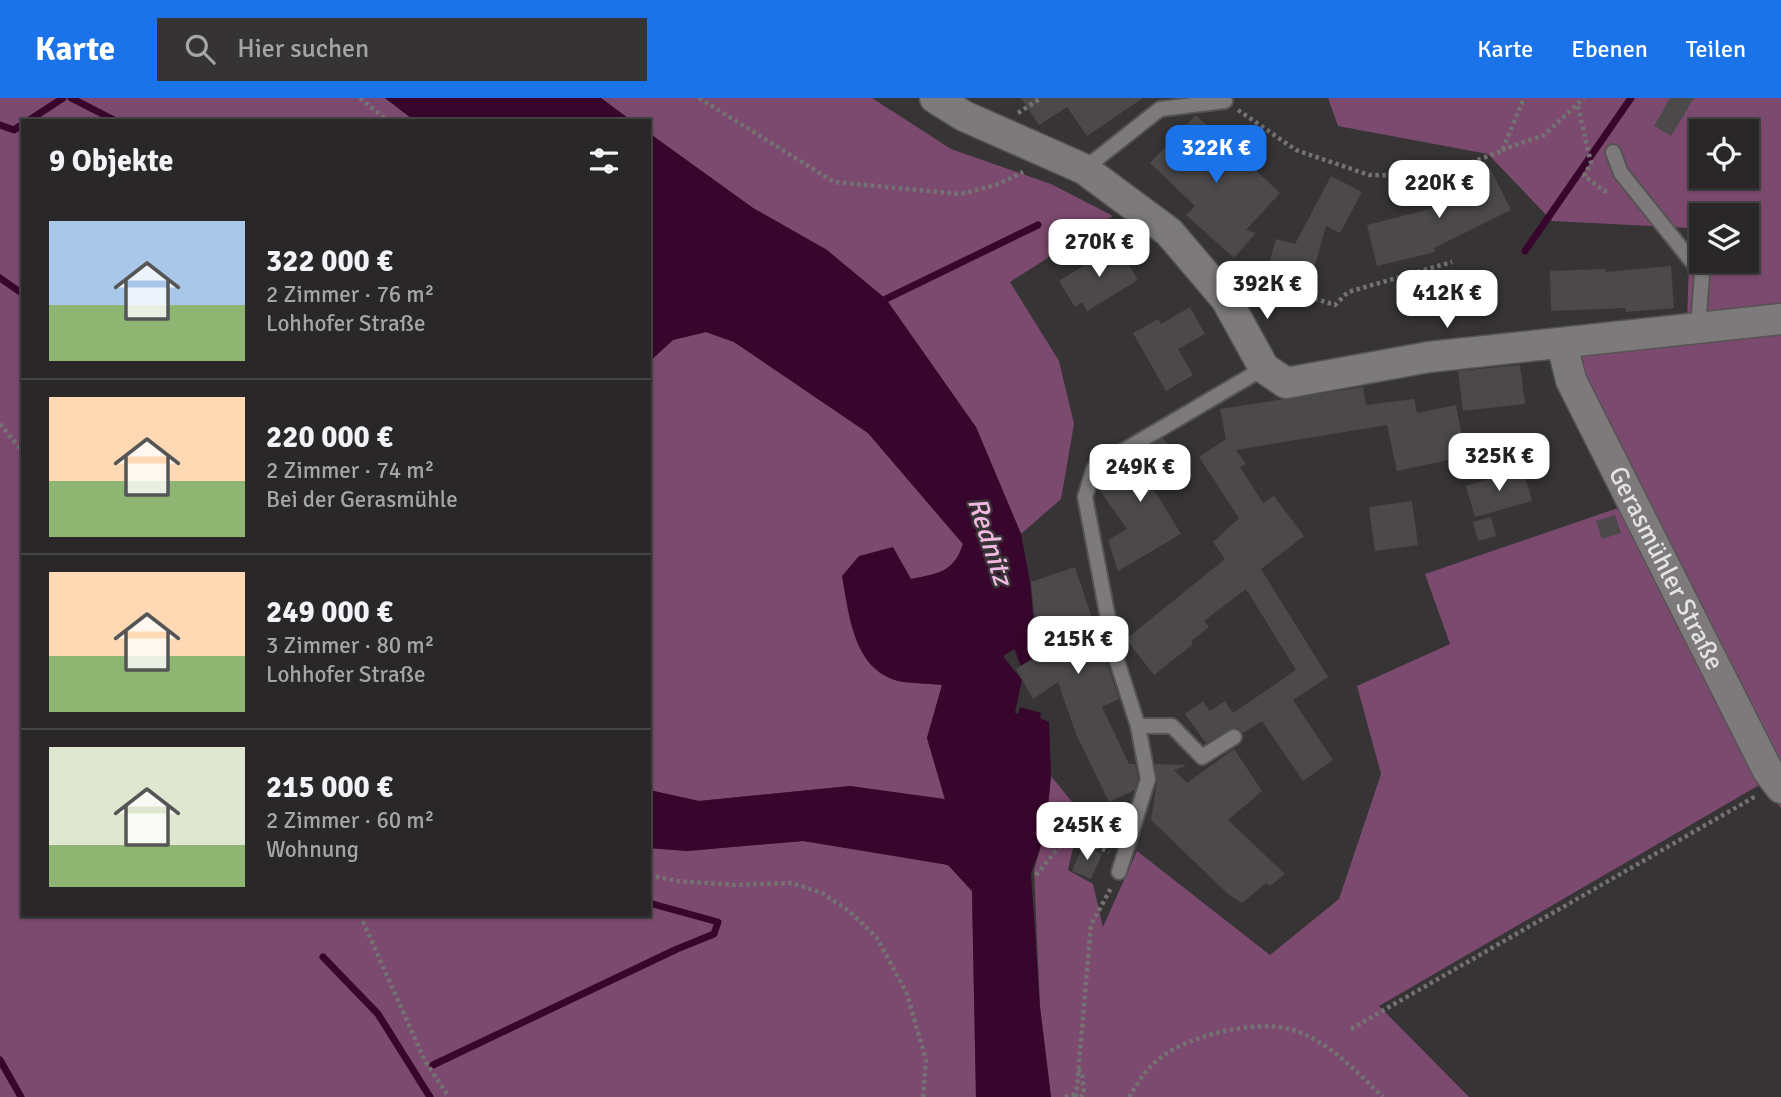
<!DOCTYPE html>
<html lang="de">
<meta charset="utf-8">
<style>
:root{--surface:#292728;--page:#353334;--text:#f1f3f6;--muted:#a5a5a8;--line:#454445;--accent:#1a73e8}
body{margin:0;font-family:Signika,sans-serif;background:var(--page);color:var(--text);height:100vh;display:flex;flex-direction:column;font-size:26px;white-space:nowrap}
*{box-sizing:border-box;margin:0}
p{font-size:23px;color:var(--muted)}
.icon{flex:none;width:38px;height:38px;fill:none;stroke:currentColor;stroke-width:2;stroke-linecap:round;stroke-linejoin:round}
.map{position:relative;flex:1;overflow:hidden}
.drawer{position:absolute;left:21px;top:21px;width:630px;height:798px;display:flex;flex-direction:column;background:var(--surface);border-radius:0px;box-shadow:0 2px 5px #0004,0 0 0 2px var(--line)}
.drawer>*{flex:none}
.tools{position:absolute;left:1689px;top:21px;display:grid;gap:14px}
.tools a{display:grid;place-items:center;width:70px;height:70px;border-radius:0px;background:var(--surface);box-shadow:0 2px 5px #0004,0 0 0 2px var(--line);font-size:35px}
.price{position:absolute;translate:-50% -60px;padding:0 16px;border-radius:14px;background:#fff;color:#222;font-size:23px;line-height:46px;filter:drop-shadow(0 2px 4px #0008)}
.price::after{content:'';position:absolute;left:50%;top:42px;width:21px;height:16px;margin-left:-10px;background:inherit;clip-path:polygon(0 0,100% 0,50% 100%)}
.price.current{background:var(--accent);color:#fff}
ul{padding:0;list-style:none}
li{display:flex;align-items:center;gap:21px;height:175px;padding:0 28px}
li+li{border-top:2px solid var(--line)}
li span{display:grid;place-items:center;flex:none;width:196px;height:140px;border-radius:0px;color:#555}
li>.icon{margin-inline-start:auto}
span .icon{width:84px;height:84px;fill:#fffc;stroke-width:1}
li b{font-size:30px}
h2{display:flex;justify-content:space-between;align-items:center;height:84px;padding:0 28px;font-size:30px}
header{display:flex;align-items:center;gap:42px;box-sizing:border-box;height:98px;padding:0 35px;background:var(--accent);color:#fff}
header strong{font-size:33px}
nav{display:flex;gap:38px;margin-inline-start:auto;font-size:24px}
.search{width:490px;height:63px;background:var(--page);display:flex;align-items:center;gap:18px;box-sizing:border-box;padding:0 24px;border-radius:0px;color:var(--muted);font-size:26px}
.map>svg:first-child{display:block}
.green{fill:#7c4a6e;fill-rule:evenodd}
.water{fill:#38062d}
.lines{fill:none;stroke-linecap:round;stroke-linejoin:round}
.stream{stroke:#38062d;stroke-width:7}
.canal{stroke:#38062d;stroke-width:26}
.building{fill:#4c494b}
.service-casing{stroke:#555354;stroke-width:18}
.minor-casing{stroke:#555354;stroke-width:33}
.path{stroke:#747273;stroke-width:4.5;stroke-dasharray:3.5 3.5;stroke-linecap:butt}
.service{stroke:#7d7a7c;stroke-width:14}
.minor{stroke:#7d7a7c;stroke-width:30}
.labels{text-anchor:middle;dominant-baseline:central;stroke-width:5;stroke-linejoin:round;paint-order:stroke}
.street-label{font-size:26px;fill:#e4e2e3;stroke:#373436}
.water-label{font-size:28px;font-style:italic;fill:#f4b9e2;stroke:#373436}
</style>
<header>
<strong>Karte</strong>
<div class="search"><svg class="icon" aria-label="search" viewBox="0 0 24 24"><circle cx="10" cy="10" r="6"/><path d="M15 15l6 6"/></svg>Hier suchen</div>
<nav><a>Karte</a><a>Ebenen</a><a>Teilen</a></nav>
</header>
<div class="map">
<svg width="1781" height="999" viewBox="0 0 1781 999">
<rect width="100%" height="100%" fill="#373436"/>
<!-- green -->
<g class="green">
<path d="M0,0H385L415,23H23V817H649V750L687,753L803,743L932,763L948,767L972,793L976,999H0Z"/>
<path d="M601,0H872L951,51L1051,86L1113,118L1010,184L1059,263L1074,326L1061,401L1021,436L976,329L827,152L753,110L649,35V23H632Z"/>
<path d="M1328,0H1781V710L1761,686L1379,908L1469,999H1051L1040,909L1034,772L1045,736L1051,678L1081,715L1068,772L1093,786L1103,829L1137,753L1270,857L1339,801L1381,676L1357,588L1450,546L1425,476L1618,410L1568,248L1687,226L1690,130L1552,123L1488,56L1338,28ZM1701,33H1746V79H1701ZM1701,117H1746V163H1701Z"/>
<path d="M706,234L734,244L868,335L963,446C954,475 938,475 911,481L897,583L942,587L927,640L945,702L850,688L699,703L649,692V264L673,242Z"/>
</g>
<!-- water -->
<g class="water">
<path d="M385,0H601L632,23H415Z"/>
<path d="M649,35L753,110L827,152L886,201L976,329L1021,436L1030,484L1035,538L1003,558L1022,582L1015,615L1018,616L1020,609L1041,615L1040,620L1049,624L1051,678L1045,736L1031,775L1040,909L1051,999H976L972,793L948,767L803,743L687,753L649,750V692L699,703L850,688L945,701L927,640L942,587C928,585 912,586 898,583C853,571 849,516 842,478L859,458L893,449L911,481C938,476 954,474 963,446L868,335L734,244L706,234L673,242L649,264Z"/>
</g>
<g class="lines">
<!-- stream -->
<g class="stream">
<path d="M71,0L116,23"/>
<path d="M28,23L63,0"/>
<path d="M0,27L14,32L23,26"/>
<path d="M1525,153L1631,0"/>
<path d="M0,180L23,196"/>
<path d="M886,201L1038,127"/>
<path d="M323,859L378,916L430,999"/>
<path d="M0,962L21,999"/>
<path d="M433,967L677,851L714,836L718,824L649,805"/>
</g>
<!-- canal -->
<path class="canal" d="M1014,513L1032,561"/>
</g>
<!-- building -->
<g class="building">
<path d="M1021,0H1143L1087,38L1067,9L1039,27Z"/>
<path d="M1670,0H1694L1671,38L1654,28Z"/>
<path d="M1196,17L1280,95L1246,132L1256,135L1234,160L1186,117L1195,108L1150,65Z"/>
<path d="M1490,70L1511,112L1434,150L1435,154L1377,168L1367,127L1445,107L1439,95Z"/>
<path d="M1331,78L1362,94L1340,135L1326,128L1311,181L1268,169L1276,141L1295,146Z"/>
<path d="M1117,147L1138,182L1087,213L1082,204L1075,209L1059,183Z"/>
<path d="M1671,168L1674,210L1626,214L1625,210L1551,213L1550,173L1605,171V174Z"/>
<path d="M1190,209L1205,236L1178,251L1193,277L1166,293L1133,235L1158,221L1161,226Z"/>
<path d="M1520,267L1525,306L1463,313L1458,273Z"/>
<path d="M1363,289L1366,307L1414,301L1417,315L1456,307L1466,358L1397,373L1387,327L1236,352L1246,366L1240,369L1263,405L1274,398L1304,438L1261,471L1328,579L1293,602L1333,662L1303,683L1262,623L1243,635L1238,630L1230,631L1206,645L1185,616L1203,603L1210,613L1225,603L1233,615L1296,572L1246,491L1204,523L1209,529L1191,543L1193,546L1154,577L1126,541L1225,461L1213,444L1239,420L1199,359L1226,341L1220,311Z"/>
<path d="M1163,340L1180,366L1150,385L1181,436L1118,473L1108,442L1127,431L1098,390L1100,382L1115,369Z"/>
<path d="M1523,371L1532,403L1475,419L1466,388Z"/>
<path d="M1412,403L1418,447L1375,453L1369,409Z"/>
<path d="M1615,417L1621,435L1602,441L1596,423Z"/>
<path d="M1491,419L1496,438L1478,443L1473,424Z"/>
<path d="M1075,469L1119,601L1102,609L1129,666H1135L1138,680L1135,692L1109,704L1076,636L1058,584L1033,601L1016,571L1046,552L1034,514L1031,484Z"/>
<path d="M1234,651L1262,693L1228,722L1285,776L1270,788L1266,785L1242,805L1229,797L1151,722L1157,683L1155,666L1187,667L1174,672L1187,685Z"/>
<path d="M1083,747L1102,756L1091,781L1072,773Z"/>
</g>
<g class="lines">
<defs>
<g id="service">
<path d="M1613,54L1621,75L1702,176L1698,230"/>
<path d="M1084,71L1160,11L1225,3"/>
<path d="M1138,628H1172L1202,659L1234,639"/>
<path d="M1119,774L1148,681L1138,628L1115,557L1085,399L1094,370L1264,270"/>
</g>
<g id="minor">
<path d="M935,0L964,18L1084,71L1169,134L1226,201L1264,270L1286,285L1429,259L1781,221"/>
<path id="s1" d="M1562,246L1571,282L1583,306L1768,673L1781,690"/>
</g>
</defs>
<!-- service casing -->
<use href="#service" class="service-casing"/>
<!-- minor casing -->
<use href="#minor" class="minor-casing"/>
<!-- path -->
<g class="path">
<path d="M360,0L388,23"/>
<path d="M699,0L834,84L960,96L996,87L1023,74"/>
<path d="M1578,8L1591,65L1584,78L1604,93L1610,92"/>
<path d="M1238,12L1296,52L1369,77L1435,78L1502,53L1524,0"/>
<path d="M1018,15L1041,0"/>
<path d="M1502,52L1544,37L1584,0"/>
<path d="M1241,181L1245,179L1335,207L1348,194L1452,164"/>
<path d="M0,326L23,354"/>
<path d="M649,777L677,783L735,787L792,785L822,795L849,813L877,840L907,896L926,962L923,999"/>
<path d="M1036,777L1064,743L1082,742L1109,754"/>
<path d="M360,817L425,963L449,999"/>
<path d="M1351,931L1756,698"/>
<path d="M1078,972L1082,974L1084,995L1081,999"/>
<path d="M1065,999L1076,996"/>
<path d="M1076,999L1091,827L1111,790"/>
<path d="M1129,999C1136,989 1142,976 1151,968C1178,939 1254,920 1293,932C1328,943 1357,974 1383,999"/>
</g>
<!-- service -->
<use href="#service" class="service"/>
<!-- minor -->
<use href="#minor" class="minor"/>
</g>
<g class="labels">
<!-- street labels -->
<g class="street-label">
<text stroke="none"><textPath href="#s1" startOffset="248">Gerasmühler Straße</textPath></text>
</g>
<!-- water labels -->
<g class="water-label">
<text transform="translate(990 443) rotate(72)">Rednitz</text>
</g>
</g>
</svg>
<div class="tools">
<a><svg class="icon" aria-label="locate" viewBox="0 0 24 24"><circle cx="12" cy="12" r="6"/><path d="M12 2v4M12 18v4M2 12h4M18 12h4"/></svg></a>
<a><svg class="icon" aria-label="layers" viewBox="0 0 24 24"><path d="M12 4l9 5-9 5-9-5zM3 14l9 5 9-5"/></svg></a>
</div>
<b class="price current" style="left:1216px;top:87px">322K €</b>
<b class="price" style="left:1439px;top:122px">220K €</b>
<b class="price" style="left:1099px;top:181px">270K €</b>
<b class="price" style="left:1267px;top:223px">392K €</b>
<b class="price" style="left:1447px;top:232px">412K €</b>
<b class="price" style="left:1499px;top:395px">325K €</b>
<b class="price" style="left:1140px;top:406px">249K €</b>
<b class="price" style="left:1078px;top:578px">215K €</b>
<b class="price" style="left:1087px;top:764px">245K €</b>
<section class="drawer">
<h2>9 Objekte<svg class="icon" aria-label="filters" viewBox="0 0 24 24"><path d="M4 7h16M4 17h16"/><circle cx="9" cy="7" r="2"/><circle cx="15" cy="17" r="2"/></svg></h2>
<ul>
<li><span style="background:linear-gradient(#a9c7e8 60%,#8fb573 0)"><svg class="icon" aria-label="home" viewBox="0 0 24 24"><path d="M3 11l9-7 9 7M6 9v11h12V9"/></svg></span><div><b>322 000 €</b><p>2 Zimmer · 76 m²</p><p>Lohhofer Straße</p></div></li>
<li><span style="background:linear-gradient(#ffd9b3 60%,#8fb573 0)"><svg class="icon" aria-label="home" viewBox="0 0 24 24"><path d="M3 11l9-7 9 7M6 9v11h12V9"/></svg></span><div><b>220 000 €</b><p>2 Zimmer · 74 m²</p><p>Bei der Gerasmühle</p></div></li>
<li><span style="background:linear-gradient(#ffd9b3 60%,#8fb573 0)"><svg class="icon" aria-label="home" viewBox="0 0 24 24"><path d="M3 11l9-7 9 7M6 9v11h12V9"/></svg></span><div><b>249 000 €</b><p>3 Zimmer · 80 m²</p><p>Lohhofer Straße</p></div></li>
<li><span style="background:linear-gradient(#dfe7d0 70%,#8fb573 0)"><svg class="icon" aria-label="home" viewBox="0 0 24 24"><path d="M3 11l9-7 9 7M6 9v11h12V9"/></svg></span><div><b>215 000 €</b><p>2 Zimmer · 60 m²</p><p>Wohnung</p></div></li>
</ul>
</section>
</div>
